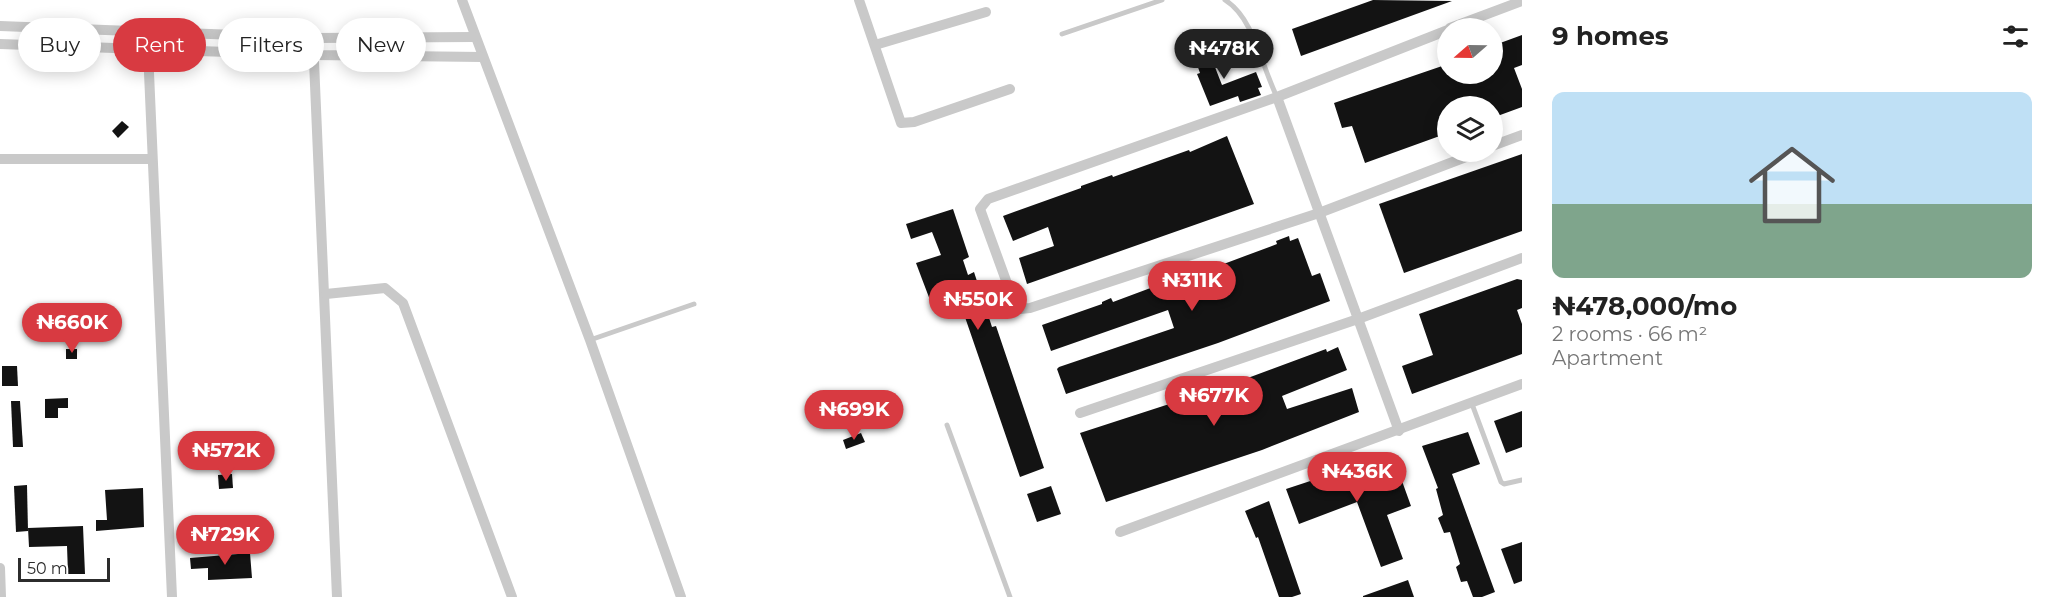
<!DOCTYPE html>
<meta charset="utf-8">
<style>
:root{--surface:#fff;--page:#f6f6f6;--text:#222;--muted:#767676;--line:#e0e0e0;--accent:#d83a41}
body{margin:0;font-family:Montserrat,sans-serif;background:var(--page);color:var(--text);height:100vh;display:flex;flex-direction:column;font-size:22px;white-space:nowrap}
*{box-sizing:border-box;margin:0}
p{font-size:20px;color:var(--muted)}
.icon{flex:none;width:33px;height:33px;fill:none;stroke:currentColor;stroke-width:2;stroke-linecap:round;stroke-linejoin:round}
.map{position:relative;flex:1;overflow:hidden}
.drawer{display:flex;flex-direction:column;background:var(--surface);width:540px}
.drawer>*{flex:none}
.guide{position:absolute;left:18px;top:18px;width:570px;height:54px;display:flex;gap:12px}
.needle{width:39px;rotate:250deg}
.buttons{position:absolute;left:1437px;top:18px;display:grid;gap:12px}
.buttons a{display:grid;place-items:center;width:66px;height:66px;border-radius:50%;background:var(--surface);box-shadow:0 3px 15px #0003;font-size:30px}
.scale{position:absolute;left:18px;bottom:15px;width:92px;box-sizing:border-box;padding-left:6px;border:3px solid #2c2c2c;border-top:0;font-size:16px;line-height:21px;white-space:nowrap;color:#2c2c2c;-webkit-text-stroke:4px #fff;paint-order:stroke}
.price{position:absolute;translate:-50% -51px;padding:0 14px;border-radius:21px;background:var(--accent);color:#fff;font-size:20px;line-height:39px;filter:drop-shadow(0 2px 3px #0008)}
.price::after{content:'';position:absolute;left:50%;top:36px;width:18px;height:14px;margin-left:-9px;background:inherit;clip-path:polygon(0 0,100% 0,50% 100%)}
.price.on{background:#222;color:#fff}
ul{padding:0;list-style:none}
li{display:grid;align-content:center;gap:12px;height:318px;padding:0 30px}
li+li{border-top:2px solid var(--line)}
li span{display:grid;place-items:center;height:186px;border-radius:12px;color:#555}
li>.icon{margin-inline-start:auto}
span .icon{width:108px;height:108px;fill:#fffc;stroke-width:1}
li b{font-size:26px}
h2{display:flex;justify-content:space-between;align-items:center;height:72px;padding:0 30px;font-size:26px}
.pill{padding:0 21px;border-radius:27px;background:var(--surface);box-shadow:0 3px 15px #0003;font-size:21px;line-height:54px}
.pill.on{background:var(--accent);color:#fff}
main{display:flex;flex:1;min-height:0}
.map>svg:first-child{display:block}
.building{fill:#131313}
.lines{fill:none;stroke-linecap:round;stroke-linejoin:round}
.lane{stroke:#c9c9c9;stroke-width:5}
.street{stroke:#c9c9c9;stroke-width:10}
</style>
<main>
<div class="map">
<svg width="1522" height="597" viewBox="0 0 1522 597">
<rect width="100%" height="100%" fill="#fff"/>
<!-- building -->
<g class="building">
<path d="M1373,0L1452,1L1301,56L1292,29Z"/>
<path d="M1522,35V65L1514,68L1522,89V107L1492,118V106H1448V133L1365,163L1352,126L1342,128L1334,103L1448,64V74H1492V46Z"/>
<path d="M1223,46L1227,58L1213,62L1222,85L1256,72L1262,87L1258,88L1261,95L1240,102L1238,96L1210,106L1197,74L1200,73L1194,56Z"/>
<path d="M122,121L129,127L118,138L112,131Z"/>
<path d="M1227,136L1254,204L1027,284L1019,258L1054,246L1048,227L1013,241L1003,216L1081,188V186L1112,175L1113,177L1189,150L1190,152Z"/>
<path d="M1522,154V231L1404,273L1379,204Z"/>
<path d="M953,209L969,257L963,260L968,275L974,272L992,327L996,326L1044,468L1020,477L956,291L930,300L922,279L916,263L941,255L932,232L911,239L906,224Z"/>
<path d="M1289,236L1290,241L1298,238L1312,276L1320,273L1330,301L1218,343L1066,394L1057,369L1059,367L1174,328L1168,310L1051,351L1042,325L1102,304V302L1111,298L1113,302L1188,274L1189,277L1277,244L1276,241Z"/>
<path d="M1517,279L1522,280V308L1517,310L1522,324V354L1412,394L1402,366L1433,355L1419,314Z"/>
<path d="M1338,347L1347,370L1282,396L1287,409L1352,388L1359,412L1262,450L1106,502L1080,433L1237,382L1326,349L1327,352Z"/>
<rect x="66" y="349" width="11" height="10"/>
<path d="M2,366H17L18,386H2Z"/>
<path d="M68,398V408H58V418H45V399Z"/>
<path d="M11,401H20L23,447H13Z"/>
<path d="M1522,411V447L1506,453L1494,421Z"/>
<path d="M1468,432L1480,464L1452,474L1495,592L1482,597H1473L1467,581L1461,582L1456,567L1460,564L1450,532L1444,533L1438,518L1443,515L1436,489L1438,488L1422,446Z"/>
<path d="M861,433L865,442L846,449L843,440Z"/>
<path d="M1368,462L1374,478L1398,470L1411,506L1387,515L1403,559L1381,567L1357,502L1299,524L1286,489Z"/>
<path d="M232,474L233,488L219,489L218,475Z"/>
<path d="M27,485L28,531L16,532L14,486Z"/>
<path d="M1051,486L1061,514L1037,522L1027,494Z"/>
<path d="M143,488L144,527L96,531V520H107L105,490Z"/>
<path d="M1269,501L1301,594L1292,597H1279L1258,537L1256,538L1245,511Z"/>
<path d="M83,526L85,574H68L67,546L29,547L28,528Z"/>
<path d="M1522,542V581L1514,584L1501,549Z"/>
<path d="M250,553L252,578L208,580V568L191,569L190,558Z"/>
<path d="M1408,580L1414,597H1363V596Z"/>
</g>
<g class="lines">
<!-- lane -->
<g class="lane">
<path d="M1225,0C1254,18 1261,65 1277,97"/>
<path d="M1062,34L1162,0"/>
<path d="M590,340L694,304"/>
<path d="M1472,404L1501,482L1504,484L1522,480"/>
<path d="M947,425L1010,597"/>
</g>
<!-- street -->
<g class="street">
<path d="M462,0L590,340L681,597"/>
<path d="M859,0L901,123L914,122L1010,89"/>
<path d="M0,26L313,38L474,37"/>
<path d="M1450,28L1522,1"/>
<path d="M1448,30L1277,97L988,199L980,209L1012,297L1020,309L1030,308L1319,213L1479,152"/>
<path d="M313,38L337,597"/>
<path d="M0,44L314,55L482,57"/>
<path d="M875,45L986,12"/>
<path d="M148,50L172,597"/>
<path d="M1277,97L1399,431"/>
<path d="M1492,146L1522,135"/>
<path d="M0,159H151"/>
<path d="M326,294L385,288L403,303L512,597"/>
<path d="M1080,413L1358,319L1522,258"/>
<path d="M1120,532L1522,384"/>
<path d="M0,568L1,597"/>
</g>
</g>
</svg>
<div class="buttons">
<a><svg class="needle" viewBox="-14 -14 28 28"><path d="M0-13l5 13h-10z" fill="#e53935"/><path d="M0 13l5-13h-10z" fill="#767676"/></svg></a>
<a><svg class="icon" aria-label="layers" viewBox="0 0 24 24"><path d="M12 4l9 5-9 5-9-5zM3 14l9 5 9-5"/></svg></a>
</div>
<div class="scale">50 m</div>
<b class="price on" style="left:1224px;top:80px">₦478K</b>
<b class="price" style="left:1192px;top:312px">₦311K</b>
<b class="price" style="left:978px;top:331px">₦550K</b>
<b class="price" style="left:72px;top:354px">₦660K</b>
<b class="price" style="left:1214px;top:427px">₦677K</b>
<b class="price" style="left:854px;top:441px">₦699K</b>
<b class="price" style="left:226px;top:482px">₦572K</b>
<b class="price" style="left:1357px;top:503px">₦436K</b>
<b class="price" style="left:225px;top:566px">₦729K</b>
<div class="guide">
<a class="pill">Buy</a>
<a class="pill on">Rent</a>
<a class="pill">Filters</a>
<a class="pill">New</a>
</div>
</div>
<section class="drawer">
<h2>9 homes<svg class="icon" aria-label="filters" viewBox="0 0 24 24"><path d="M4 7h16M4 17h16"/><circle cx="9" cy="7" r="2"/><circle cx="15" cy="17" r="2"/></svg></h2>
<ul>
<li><span style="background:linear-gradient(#bfe0f5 60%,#7fa58c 0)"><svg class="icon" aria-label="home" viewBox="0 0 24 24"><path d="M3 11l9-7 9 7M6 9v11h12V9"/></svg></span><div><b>₦478,000/mo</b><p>2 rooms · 66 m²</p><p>Apartment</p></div></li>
</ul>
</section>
</main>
